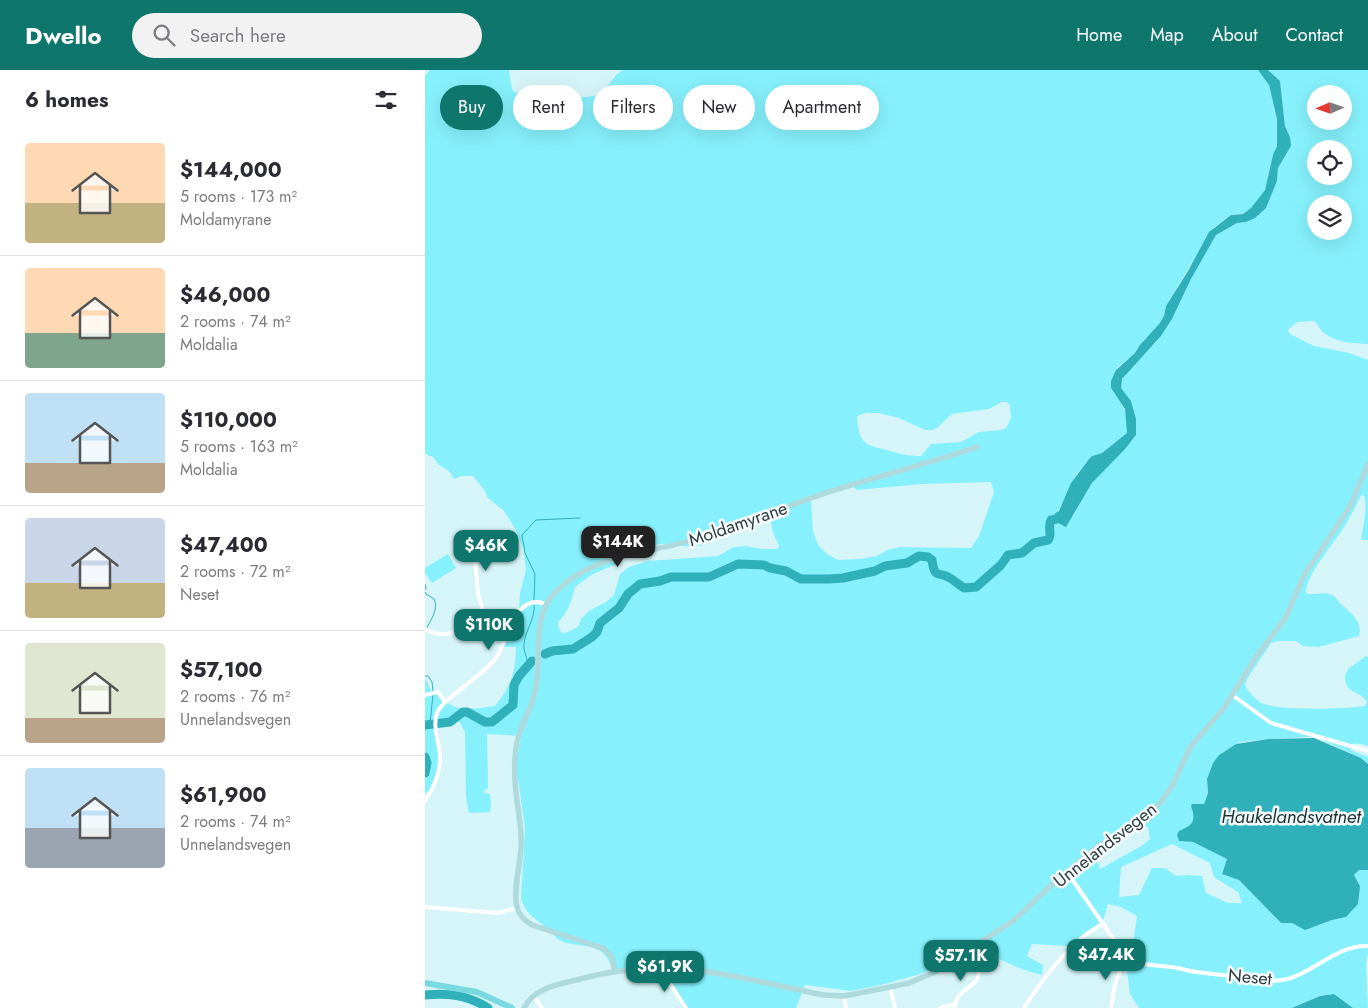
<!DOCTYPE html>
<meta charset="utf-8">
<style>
:root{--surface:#fff;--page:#f2f2f3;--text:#2b2b33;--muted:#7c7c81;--line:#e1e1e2;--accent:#0f766e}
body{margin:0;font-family:Jost,sans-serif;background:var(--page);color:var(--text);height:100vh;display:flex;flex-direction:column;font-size:19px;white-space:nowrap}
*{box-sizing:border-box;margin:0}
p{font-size:16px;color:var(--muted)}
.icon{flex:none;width:28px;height:28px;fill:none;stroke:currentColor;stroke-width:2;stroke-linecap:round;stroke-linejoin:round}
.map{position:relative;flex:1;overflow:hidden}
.side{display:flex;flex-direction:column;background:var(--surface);width:425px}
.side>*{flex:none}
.banner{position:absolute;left:15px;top:15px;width:475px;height:45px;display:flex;gap:10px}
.needle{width:32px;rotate:268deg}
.controls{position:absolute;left:882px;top:15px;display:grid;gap:10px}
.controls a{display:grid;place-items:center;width:45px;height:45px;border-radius:50%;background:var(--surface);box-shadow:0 5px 20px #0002;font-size:25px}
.price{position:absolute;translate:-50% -42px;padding:0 11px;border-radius:10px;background:var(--accent);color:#fff;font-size:16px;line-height:32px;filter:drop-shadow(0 1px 2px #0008)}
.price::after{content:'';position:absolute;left:50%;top:30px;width:15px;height:11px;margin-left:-8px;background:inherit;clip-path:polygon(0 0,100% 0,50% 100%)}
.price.selected{background:#222;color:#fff}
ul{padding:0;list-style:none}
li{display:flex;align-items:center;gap:15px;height:125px;padding:0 25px}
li+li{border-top:1px solid var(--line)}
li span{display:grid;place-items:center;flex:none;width:140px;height:100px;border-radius:5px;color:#555}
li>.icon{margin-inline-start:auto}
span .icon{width:60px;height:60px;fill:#fffc;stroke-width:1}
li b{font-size:21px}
h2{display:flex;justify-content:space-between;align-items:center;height:60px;padding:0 25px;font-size:21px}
.pill{padding:0 18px;border-radius:22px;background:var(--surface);box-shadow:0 5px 20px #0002;font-size:18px;line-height:45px}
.pill.selected{background:var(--accent);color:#fff}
header{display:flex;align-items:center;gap:30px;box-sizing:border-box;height:70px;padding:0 25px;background:var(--accent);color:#fff}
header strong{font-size:24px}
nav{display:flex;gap:28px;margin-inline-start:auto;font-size:18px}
.search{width:350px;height:45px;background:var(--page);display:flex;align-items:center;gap:12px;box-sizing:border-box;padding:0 18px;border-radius:28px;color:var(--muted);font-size:19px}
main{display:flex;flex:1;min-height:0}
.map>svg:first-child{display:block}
.green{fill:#86f1fc;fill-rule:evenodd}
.water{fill:#30b0bb}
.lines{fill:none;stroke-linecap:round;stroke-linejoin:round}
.stream{stroke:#30b0bb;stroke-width:1}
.river{stroke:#30b0bb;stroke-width:9}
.street{stroke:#fff;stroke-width:4}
.secondary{stroke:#aedade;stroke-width:5.5}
.primary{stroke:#79d9e1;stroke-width:6}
.labels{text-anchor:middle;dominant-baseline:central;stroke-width:5;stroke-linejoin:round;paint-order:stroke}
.street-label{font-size:18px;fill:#2f3b3c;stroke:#f7fdfe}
.water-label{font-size:19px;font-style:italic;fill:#1c3133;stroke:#f7fdfe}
</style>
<header>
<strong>Dwello</strong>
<div class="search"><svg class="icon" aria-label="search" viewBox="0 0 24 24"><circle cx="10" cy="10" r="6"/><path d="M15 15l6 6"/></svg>Search here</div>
<nav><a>Home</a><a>Map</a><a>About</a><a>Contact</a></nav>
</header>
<main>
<section class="side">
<h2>6 homes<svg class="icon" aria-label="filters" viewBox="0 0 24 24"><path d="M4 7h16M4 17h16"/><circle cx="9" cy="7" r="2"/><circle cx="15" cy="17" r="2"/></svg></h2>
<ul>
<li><span style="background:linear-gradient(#ffd9b3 60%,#c2b280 0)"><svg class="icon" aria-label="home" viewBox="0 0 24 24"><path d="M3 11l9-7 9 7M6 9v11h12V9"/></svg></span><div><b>$144,000</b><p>5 rooms · 173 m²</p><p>Moldamyrane</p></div></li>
<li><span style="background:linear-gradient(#ffd9b3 65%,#7fa58c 0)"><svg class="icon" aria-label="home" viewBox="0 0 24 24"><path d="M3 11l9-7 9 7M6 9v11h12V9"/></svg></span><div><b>$46,000</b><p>2 rooms · 74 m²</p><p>Moldalia</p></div></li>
<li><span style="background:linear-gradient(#bfe0f5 70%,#b9a48a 0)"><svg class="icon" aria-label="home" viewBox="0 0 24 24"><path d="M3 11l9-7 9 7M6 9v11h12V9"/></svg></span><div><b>$110,000</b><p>5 rooms · 163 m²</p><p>Moldalia</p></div></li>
<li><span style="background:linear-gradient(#c9d6e8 65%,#c2b280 0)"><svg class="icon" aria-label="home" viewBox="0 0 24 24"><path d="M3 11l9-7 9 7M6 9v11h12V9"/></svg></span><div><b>$47,400</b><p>2 rooms · 72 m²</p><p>Neset</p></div></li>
<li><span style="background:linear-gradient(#dfe7d0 75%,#b9a48a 0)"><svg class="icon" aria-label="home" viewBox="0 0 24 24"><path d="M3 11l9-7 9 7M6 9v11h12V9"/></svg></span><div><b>$57,100</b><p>2 rooms · 76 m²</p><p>Unnelandsvegen</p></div></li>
<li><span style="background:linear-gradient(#bfe0f5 60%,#9aa5b1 0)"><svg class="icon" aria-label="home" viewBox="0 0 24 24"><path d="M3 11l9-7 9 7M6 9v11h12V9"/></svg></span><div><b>$61,900</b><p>2 rooms · 74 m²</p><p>Unnelandsvegen</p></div></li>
</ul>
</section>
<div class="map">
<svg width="943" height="938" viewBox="0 0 943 938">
<rect width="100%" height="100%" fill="#d6f5f8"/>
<!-- green -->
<g class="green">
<path d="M5,0H84L86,15L88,21L92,23C102,23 111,22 121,24C140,26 158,30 177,24L191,5L198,0H833L844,15L852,49V76L844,103L840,120L830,135L820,143L806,145L787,159L741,236L739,246L728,263L720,269L710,283L692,298L687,320C699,334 703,345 702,363L677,383L667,386L651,405L630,447L627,448L647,447L667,413L709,368L696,318V311L703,301L733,270L747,249L766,209L791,165L812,153L821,152L841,138L852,111L853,98L866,76L865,67L860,56L855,11L843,0H943V274C929,273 911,273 899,263C895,260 893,254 889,251L872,252L863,260L865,264L889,276L924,283L943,290V470H936C938,455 943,440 939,425L936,426C930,436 926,447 919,457C910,472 880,506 881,523L883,524C890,525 900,521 907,525C911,527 910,527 912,530C922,541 939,550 934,566L894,577L878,576L871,571H853L846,573L822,609L820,615C822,621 833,632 839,634C859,641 919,639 940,636L942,632C933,618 920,626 920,605L923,599L941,586L943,587V676C937,674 930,672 925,675L926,680L943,687V694L936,688L893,668L884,667L843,669L815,672L798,682L788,693L782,714L783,723L779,734L772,735L767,739C774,750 764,757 754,761V771L768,772L802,789L797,804L814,810L856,853H867L880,859L907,850L921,847L935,816L929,805L934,800H943V884L941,893L943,938H928L909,924L895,926L867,938H714L705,924L701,893L707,881L712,846L696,837L683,834L677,854L643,876L607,874L602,886L618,895L617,905C593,899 570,889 550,873L499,903L460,914L426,921L380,915L371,938H258L239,900L193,903C186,898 185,890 179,884C168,873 147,877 134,870C130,868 127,862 123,859C111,849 100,844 96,828L100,758L92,702V688L96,666L62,664L63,719H60L59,723L65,724L66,735L65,742L44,743L41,727L40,662L34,651L19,657H13L14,703L5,722L0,723V608L7,622L11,621C29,645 44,639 70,636C87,615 90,603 91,577H77L94,539L95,523L101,500L98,478L91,460L79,441L63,428L60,421L48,406H37L29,409L24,401L14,395L8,387L0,384V6ZM891,24H919V51H891ZM891,79H919V106H891ZM891,134H919V161H891ZM577,332H582L585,336L586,348L581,358L576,360L554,362L536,372L506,374L496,386C486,386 479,385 469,382C443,374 434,379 432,346L441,343H453L474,348L500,360H507L512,358L527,344L564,339ZM566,412L569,422L554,466L546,478L476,477L462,480L452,486L435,489L413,490L402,484L393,475L388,461L386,430L417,415H426L432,420L497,414ZM338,440H343C346,448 346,457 349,465C351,470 353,472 354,477L352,479H337L321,476L309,477L293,486L223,491L204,497L195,504L189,525L181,532L164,541L156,549L153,557L140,563H137L134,559L133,552C143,543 147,529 150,517L166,505L196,492L202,482C213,480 225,475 237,474C251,473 266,480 281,474C289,471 289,462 296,457ZM711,754L712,755L723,757L725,769L718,775L675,799L670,777ZM747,774L785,793L789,807L813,822L817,833H803L781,823L777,806L762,805L751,806L740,798H727L714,825L694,827L696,797Z"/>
<path d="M23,484L31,498L7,513L0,503V498Z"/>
</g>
<!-- water -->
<g class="water">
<path d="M833,0H843L855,11L860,56L865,67L866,76L853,98L852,111L841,138L830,148L821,152L812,153L791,165L766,209L747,249L736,266L697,309L696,318L706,331L711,349V365L700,379L667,413L641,457L625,449L630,447L633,443L646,413L664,389L667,386L677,383L702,363L700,339L686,318V311L691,300L710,283L715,275L734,254L739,246L741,236L763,201L784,162L806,145L818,144L826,138L840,120L848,85L852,76V49L844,15Z"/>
<path d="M889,668L936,688L943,694V800H934L929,805L935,816L933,834L921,847L907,850L880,860L867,853H856L814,810L797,804L802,789L768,772L754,771L752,765L754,761C769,755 771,750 766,736L767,734H779L783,723L782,709L788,693L794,685L811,674L843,669Z"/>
<path d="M909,924L928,938H867L895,926Z"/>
</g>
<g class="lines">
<!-- stream -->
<g class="stream">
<path d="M0,514L1,518L0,520"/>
<path d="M0,522L1,524L9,529C14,540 5,551 0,561"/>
<path d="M109,530L110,504L100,483L97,465L111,450L155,448"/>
<path d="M103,596C103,588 98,582 99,573C101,560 111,546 109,534"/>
<path d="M0,606H3L7,612L8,621"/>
<path d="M5,653L8,625"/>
</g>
<!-- river -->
<g class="river">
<path d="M120,584L127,581L148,579L167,567L172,562L175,553L194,538L203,524L215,514L235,511L246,507H284L313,494L339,495L345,498L361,501L376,509H404L418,508L450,501L460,496L482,493L494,486L503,487L507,490C510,511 513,500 525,508C530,511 534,515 539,518L551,517L576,495L583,485L597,483L609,473L623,470C628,464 622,458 626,450L632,449L634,446"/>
<path d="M0,655L25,652L38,642H42L60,652H67L88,635L89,615L94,606L107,591"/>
<path d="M0,687L2,693L0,703"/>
<path d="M0,925C24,923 43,925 63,938"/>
</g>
<!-- street -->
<g class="street">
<path d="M34,477L44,481L50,488L53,524L61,551"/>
<path d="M0,559C23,573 42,554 65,550C73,548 80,550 88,552"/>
<path d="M0,625L13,622L20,632"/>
<path d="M807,625L846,653L943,681"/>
<path d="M0,731C8,719 15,703 15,688C15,674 7,657 12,643C17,629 59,605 71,588C84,569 89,522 121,534"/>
<path d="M642,802L701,887L690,914L686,938"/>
<path d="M0,837L72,843L92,838"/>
<path d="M701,890C716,895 730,895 746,897C755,898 763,901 772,902C786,904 800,905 814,907C830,909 846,913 863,909C891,901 912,875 943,876"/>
<path d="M554,895L563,892L570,897"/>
<path d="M235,898L261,938"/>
<path d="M465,917L470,938"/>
<path d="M109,926L117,938"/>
<path d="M419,926L421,938"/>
<path d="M516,938L530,934"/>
<path d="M530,938C531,910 571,922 545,880"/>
<path d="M599,938C616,911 634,887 659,866C665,861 672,858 678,853"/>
</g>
<!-- secondary -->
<g class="secondary">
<path d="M190,902L187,887L178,878L107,855C100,851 94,846 92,837C88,821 95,795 96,778C97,764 95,751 93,738C90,718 88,698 91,678C93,658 106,641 110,622C117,592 106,548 128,525C166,482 228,484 278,467C323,453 366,434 410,420C457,405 505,393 552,377"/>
<path d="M99,938C108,920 129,915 147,911C176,903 208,898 238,898C292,899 346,915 399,925L419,926L465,917L484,913L510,902L588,851L632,810L671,778L726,741L735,733L747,716L766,676L799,638L829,590L861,547L879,505L924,438L943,394"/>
</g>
<!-- primary -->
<path class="primary" d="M0,913L52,922L87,938"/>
</g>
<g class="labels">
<!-- street labels -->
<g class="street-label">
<text transform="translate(313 454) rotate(-19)">Moldamyrane</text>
<text transform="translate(680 775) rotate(-38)">Unnelandsvegen</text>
<text transform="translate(825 907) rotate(5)">Neset</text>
</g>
<!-- water labels -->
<g class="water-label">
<text x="866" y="746">Haukelandsvatnet</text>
</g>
</g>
</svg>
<div class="controls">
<a><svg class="needle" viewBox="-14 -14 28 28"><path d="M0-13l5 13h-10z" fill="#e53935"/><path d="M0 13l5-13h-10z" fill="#7c7c81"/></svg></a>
<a><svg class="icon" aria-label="locate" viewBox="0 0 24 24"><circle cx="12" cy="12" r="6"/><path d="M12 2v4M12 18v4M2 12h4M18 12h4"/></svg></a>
<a><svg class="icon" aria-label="layers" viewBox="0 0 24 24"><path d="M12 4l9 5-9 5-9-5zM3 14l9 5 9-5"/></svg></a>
</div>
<b class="price selected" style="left:193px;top:498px">$144K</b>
<b class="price" style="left:61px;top:502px">$46K</b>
<b class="price" style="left:64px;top:581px">$110K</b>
<b class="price" style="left:681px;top:911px">$47.4K</b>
<b class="price" style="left:536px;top:912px">$57.1K</b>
<b class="price" style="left:240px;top:923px">$61.9K</b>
<div class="banner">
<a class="pill selected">Buy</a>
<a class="pill">Rent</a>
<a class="pill">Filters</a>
<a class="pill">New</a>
<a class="pill">Apartment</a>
</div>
</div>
</main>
